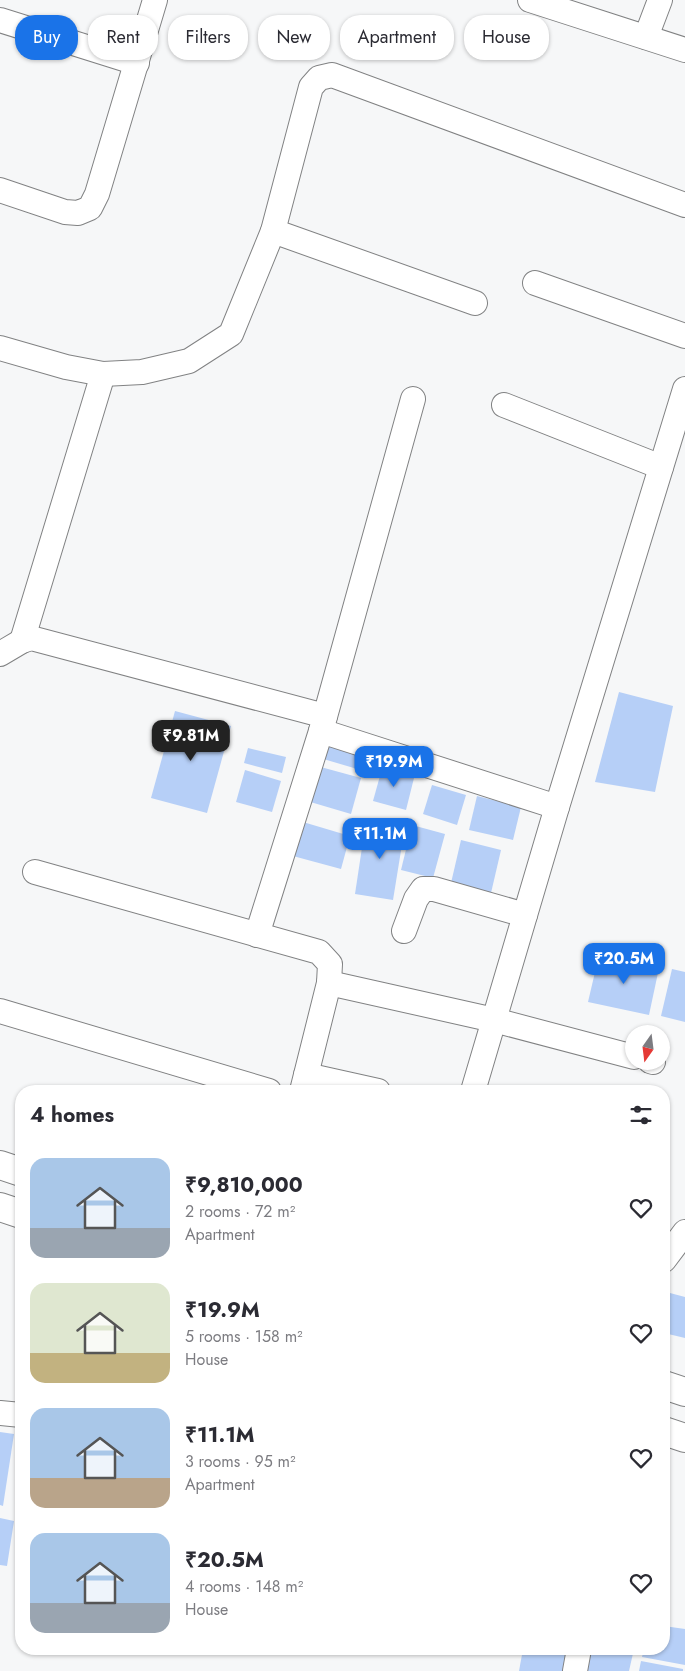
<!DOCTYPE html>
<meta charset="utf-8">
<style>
:root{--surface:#fff;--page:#f2f2f3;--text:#2b2b33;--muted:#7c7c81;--accent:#1a73e8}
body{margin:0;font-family:Jost,sans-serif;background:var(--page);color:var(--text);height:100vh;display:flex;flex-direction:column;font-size:19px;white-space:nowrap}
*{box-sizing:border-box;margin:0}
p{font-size:16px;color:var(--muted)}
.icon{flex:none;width:28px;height:28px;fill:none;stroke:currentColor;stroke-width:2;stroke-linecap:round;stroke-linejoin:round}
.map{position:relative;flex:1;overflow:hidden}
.drawer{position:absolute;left:15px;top:1085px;width:655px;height:570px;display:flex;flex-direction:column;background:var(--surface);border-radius:20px;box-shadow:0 1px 4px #0004}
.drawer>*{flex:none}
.top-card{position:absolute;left:15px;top:15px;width:655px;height:45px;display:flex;gap:10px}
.needle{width:32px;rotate:194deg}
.tools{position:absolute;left:625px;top:1025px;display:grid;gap:10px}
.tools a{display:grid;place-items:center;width:45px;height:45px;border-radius:50%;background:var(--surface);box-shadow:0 1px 4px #0004;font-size:25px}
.price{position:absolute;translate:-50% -42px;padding:0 11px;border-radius:10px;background:var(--accent);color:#fff;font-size:16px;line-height:32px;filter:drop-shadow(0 1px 2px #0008)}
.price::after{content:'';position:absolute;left:50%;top:30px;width:15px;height:11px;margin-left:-8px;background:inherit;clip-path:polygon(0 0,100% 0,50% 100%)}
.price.selected{background:#222;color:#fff}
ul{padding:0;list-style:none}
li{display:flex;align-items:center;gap:15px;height:125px;padding:0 15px}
li span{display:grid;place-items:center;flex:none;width:140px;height:100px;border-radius:15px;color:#555}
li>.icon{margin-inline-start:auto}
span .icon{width:60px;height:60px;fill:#fffc;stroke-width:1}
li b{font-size:21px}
h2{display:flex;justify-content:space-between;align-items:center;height:60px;padding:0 15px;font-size:21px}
.tag{padding:0 18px;border-radius:20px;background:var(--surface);box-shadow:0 1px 4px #0004;font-size:18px;line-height:45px}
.tag.selected{background:var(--accent);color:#fff}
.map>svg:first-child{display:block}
.building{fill:#b6cff7}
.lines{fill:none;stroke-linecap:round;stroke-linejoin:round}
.street-casing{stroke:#818283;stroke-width:26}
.secondary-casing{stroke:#818283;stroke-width:30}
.street{stroke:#fff;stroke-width:24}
.secondary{stroke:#fff;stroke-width:28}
</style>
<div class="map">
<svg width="685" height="1671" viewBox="0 0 685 1671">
<rect width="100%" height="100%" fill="#f6f7f8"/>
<!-- building -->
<g class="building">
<path d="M619,692L673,706L655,792L595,782Z"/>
<path d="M175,711L231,726L207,813L151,798Z"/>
<path d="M325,739L370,752L364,771L320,758Z"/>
<path d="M248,748L286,757L282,773L244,763Z"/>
<path d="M383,765L415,774L406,810L373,801Z"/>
<path d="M317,766L361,778L351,814L307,801Z"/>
<path d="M245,770L281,781L272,812L236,802Z"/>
<path d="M432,785L466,795L457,825L423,814Z"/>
<path d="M477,796L521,807L513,840L469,830Z"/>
<path d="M366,821L405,826L393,900L355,894Z"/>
<path d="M303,822L350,836L341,869L293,856Z"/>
<path d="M412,825L445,834L433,878L401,870Z"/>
<path d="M461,840L501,850L491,893L451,883Z"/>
<path d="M599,955L659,968L649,1015L588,1002Z"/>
<path d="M672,969L685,972V1022L661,1016Z"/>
<path d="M670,1293L685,1297V1338L664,1333V1317Z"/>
<path d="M0,1432L14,1434L3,1506L0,1505Z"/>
<path d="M0,1518L14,1521L7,1566L0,1565Z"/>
<path d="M664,1626L685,1629V1665L642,1657L644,1649H664Z"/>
<path d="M523,1649H572L568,1671H519Z"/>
<path d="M590,1649H634L629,1671H585Z"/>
<path d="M641,1661L683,1669V1671H639Z"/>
</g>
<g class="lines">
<defs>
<g id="street">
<path d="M530,0L685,50"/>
<path d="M0,20L137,63"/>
<path d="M646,37L660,0"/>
<path d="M0,190L65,212L78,213L90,208L97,194L155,0"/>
<path d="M273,231L475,303"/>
<path d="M535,283L685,336"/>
<path d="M0,348L66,367L103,374L142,372L189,361L231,334L273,231L311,87L319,78L332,75L685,205"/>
<path d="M504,405L661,467"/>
<path d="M22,641L103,374"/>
<path d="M0,654L22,641L31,638L325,716"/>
<path d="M321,731L557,807"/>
<path d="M35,872L319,952L330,964L329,983L302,1091"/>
<path d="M404,931L416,899L423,889H434L525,915"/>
<path d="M257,935L321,731L413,399"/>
<path d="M329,983L494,1020L634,1057"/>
<path d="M0,1011L269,1091"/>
<path d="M650,1061L653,1062"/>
<path d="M306,1075L378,1091"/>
<path d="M473,1091L557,807L685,389"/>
<path d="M664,1260L685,1232"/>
<path d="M0,1413L21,1415"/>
<path d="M575,1671L579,1649"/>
</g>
<g id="secondary">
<path d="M0,1165L21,1172"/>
<path d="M0,1207L21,1214"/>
<path d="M664,1385L685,1392"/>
<path d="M664,1431L685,1438"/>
</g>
</defs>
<!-- street casing -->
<use href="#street" class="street-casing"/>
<!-- secondary casing -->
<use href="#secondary" class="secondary-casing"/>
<!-- street -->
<use href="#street" class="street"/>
<!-- secondary -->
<use href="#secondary" class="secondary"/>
</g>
</svg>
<div class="tools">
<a><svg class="needle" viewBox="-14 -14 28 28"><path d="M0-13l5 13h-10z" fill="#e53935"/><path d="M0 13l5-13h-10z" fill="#7c7c81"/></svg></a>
</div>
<b class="price selected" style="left:191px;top:762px">₹9.81M</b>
<b class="price" style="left:394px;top:788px">₹19.9M</b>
<b class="price" style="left:380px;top:860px">₹11.1M</b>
<b class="price" style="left:624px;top:985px">₹20.5M</b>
<div class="top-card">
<a class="tag selected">Buy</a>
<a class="tag">Rent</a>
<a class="tag">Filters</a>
<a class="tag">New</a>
<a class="tag">Apartment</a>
<a class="tag">House</a>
</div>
<section class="drawer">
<h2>4 homes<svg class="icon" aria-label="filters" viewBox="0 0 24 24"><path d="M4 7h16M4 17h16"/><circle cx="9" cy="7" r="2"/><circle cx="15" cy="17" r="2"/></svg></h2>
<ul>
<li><span style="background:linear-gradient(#a9c7e8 70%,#9aa5b1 0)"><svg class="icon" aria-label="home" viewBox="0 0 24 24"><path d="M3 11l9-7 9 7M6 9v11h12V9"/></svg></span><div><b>₹9,810,000</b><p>2 rooms · 72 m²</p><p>Apartment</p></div><svg class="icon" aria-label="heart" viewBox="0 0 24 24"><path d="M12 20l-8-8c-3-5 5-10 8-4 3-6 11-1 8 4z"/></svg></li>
<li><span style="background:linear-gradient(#dfe7d0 70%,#c2b280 0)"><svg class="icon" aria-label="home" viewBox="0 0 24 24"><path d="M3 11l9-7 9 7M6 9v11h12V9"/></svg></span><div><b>₹19.9M</b><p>5 rooms · 158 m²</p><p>House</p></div><svg class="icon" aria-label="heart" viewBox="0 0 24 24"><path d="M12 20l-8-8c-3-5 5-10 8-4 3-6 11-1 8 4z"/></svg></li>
<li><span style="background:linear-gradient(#a9c7e8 70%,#b9a48a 0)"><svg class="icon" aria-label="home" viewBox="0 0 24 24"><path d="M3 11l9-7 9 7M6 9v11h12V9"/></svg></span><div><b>₹11.1M</b><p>3 rooms · 95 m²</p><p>Apartment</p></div><svg class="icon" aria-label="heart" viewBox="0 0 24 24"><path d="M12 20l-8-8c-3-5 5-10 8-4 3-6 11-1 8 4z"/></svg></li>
<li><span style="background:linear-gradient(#a9c7e8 70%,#9aa5b1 0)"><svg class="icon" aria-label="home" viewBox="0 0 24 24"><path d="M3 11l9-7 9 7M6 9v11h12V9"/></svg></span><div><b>₹20.5M</b><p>4 rooms · 148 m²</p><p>House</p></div><svg class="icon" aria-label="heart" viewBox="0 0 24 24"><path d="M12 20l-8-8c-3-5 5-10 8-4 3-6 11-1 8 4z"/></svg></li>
</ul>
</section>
</div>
